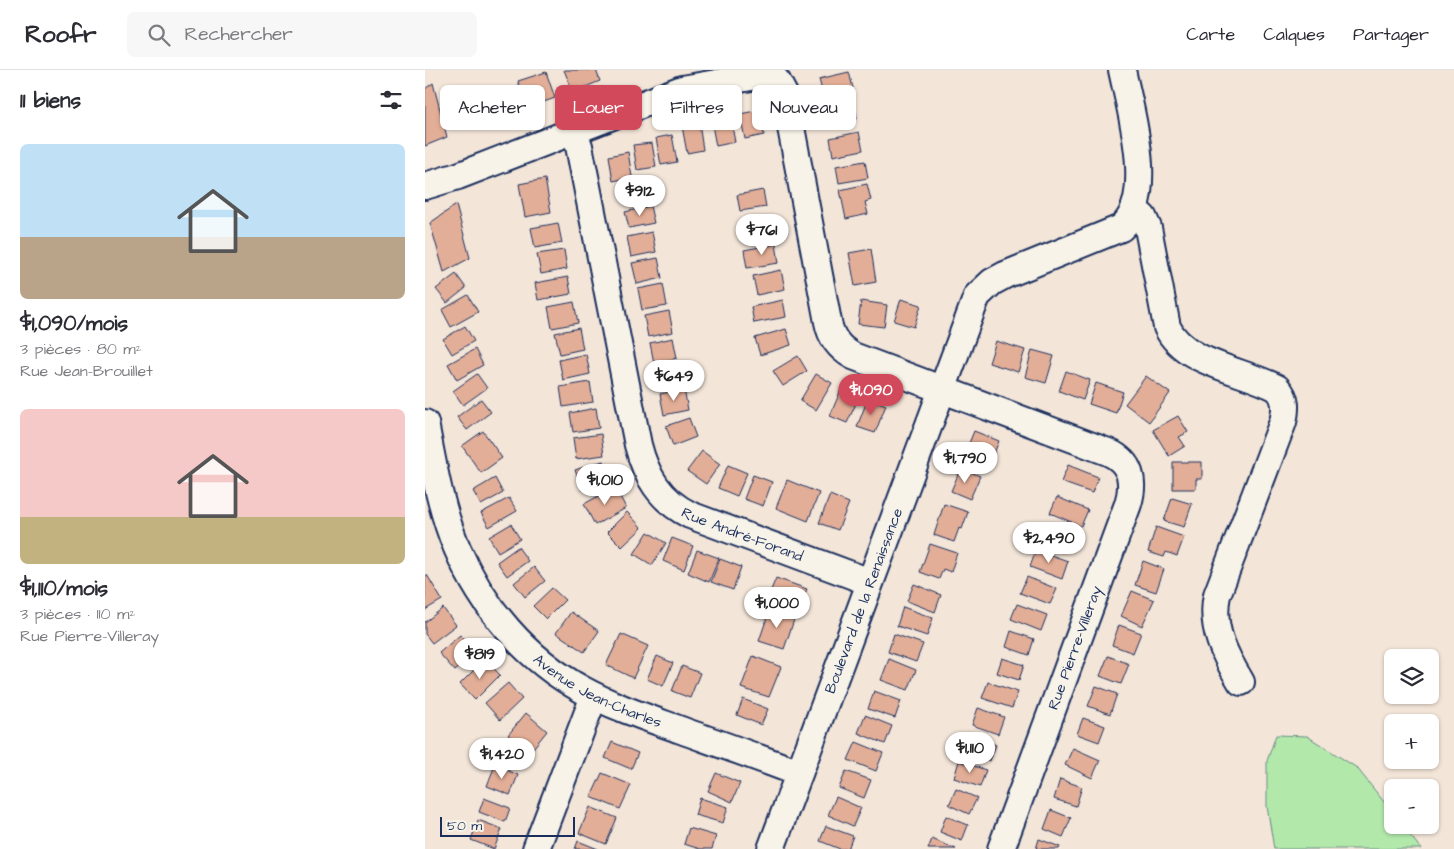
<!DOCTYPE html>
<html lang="fr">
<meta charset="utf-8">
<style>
:root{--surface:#fff;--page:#f7f7f7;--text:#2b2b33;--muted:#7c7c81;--line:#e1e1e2;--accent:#d1495b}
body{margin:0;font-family:"Architects Daughter",sans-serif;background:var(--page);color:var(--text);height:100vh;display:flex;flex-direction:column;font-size:19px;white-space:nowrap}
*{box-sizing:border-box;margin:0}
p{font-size:16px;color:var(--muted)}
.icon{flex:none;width:28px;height:28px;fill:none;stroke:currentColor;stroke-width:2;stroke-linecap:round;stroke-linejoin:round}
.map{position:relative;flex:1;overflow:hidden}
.side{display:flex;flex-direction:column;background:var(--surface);width:425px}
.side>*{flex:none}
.top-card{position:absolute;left:15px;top:15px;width:475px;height:45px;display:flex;gap:10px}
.tools{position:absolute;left:959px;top:579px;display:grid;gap:10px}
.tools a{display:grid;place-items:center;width:55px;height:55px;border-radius:8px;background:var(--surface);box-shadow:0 1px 4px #0004;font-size:25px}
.scale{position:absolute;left:15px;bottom:12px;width:135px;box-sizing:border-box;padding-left:5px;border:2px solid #1b2f5e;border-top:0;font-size:14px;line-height:18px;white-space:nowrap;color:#1b2f5e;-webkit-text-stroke:4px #f7f3e8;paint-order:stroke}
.price{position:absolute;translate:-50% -42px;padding:0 11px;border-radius:18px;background:#fff;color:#222;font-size:16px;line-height:32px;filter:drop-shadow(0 1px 2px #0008)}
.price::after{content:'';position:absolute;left:50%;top:30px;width:15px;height:11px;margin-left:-8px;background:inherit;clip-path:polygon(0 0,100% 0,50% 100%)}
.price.current{background:var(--accent);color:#fff}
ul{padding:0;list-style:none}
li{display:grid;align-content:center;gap:10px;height:265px;padding:0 20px}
li span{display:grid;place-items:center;height:155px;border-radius:8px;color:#555}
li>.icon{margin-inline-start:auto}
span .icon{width:90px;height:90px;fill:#fffc;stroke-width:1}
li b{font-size:21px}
h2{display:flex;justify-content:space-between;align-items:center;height:60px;padding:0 20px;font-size:21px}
.chip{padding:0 18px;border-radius:8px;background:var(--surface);box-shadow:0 1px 4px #0004;font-size:18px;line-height:45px}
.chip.current{background:var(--accent);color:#fff}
header{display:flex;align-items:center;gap:30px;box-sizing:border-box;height:70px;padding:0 25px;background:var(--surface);border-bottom:1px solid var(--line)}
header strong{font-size:24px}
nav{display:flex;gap:28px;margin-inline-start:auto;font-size:18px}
.search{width:350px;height:45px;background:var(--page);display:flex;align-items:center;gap:12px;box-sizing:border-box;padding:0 18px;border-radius:8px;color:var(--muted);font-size:19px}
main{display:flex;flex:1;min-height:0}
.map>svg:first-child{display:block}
.green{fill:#b2e8aa;stroke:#668c84}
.building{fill:#e3ae97;stroke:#1b2f5e}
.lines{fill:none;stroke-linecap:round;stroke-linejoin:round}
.minor-casing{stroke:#1b2f5e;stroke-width:30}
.minor{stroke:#f7f3e8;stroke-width:26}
.labels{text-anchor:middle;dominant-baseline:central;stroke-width:4;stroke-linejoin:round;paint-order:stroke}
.street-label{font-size:15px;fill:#1b2f5e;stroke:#f7f3e8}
</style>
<header>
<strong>Roofr</strong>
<div class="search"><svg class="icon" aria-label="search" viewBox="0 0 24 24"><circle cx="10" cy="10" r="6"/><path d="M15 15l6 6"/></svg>Rechercher</div>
<nav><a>Carte</a><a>Calques</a><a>Partager</a></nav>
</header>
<main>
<section class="side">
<h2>11 biens<svg class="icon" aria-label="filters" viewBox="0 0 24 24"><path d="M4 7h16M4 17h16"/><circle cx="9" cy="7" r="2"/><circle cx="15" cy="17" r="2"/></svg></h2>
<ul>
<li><span style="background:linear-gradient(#bfe0f5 60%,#b9a48a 0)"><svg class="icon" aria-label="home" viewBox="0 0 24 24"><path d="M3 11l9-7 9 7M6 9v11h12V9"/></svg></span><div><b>$1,090/mois</b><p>3 pièces · 80 m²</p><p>Rue Jean-Brouillet</p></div></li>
<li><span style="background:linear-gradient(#f6c9c9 70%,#c2b280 0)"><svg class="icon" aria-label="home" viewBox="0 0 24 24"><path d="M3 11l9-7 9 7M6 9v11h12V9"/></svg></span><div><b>$1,110/mois</b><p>3 pièces · 110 m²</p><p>Rue Pierre-Villeray</p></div></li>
</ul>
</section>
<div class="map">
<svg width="1029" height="779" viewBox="0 0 1029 779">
<rect width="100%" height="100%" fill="#f3e5d8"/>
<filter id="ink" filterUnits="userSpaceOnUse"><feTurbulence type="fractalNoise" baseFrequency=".02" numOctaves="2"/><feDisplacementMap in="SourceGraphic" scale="10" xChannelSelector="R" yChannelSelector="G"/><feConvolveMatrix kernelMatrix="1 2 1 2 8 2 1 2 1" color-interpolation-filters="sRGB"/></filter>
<g filter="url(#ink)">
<!-- green -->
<path class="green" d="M851,665L882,666L932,698L967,742L968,755H977L996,779H849L842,736V691Z"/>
<!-- building -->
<g class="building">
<path d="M139,0H171L175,11L148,22Z"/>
<path d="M121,2L130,28L102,38L93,11Z"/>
<path d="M424,2L429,22L399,29L394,9Z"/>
<path d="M8,13L22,67L0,76V19Z"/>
<path d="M75,19L84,44L56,54L47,29Z"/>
<path d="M429,32L432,49L403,54L400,37Z"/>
<path d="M335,40L339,65L320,69L315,44Z"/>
<path d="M305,46L310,72L291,76L286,50Z"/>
<path d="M274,53L278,80L262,83L257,56Z"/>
<path d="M434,62L438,80L408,86L405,68Z"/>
<path d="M247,65L252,92L236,95L231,68Z"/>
<path d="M227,73L231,97L212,100L208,75Z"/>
<path d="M203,82L207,107L188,111L184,86Z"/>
<path d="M440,91L443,108L414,113L411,96Z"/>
<path d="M120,109L126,142L100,147L94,114Z"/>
<path d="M442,114L446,130L440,132L443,144L421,149L415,120Z"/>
<path d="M338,120L341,137L315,141L312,125Z"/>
<path d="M31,135L45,188L19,202L5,153Z"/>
<path d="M225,136L229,153L204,158L200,142Z"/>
<path d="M346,149L349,165L317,171L314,154Z"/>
<path d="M133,153L137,173L110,178L106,158Z"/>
<path d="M227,162L231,182L206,187L202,167Z"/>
<path d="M351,174L354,193L322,198L319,180Z"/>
<path d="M446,179L451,212L430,216L424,183Z"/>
<path d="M139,180L142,199L116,204L112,184Z"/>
<path d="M233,188L237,208L212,214L207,193Z"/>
<path d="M356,200L360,219L332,225L328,206Z"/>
<path d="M31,204L41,218L22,233L11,219Z"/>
<path d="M143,207L146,224L113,230L110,213Z"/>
<path d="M238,214L242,236L217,240L213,219Z"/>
<path d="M43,225L53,242L26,257L17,240Z"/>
<path d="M476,229L496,235L489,257L469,251Z"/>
<path d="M358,230L361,247L329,253L326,237Z"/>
<path d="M436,231L462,235L459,257L433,254Z"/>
<path d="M149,232L153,253L127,258L123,237Z"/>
<path d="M244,241L248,262L223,267L219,246Z"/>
<path d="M40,256L49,271L27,284L18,269Z"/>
<path d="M154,258L158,279L135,284L130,263Z"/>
<path d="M361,259L366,275L335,285L330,268Z"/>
<path d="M248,268L252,288L229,293L225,273Z"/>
<path d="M571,271L600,280L593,302L564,293Z"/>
<path d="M50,279L58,295L32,310L23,294Z"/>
<path d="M607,280L629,286L621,313L600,307Z"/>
<path d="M161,284L165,304L138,310L134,290Z"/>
<path d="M373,286L382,301L358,316L348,301Z"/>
<path d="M256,294L259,313L233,317L230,297Z"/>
<path d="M641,301L665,310L658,330L634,321Z"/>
<path d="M52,304L62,318L38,335L28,321Z"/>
<path d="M391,304L407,313L391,340L375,331Z"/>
<path d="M721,306L745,323L724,352L700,334Z"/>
<path d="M165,312L168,332L138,337L135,317Z"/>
<path d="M671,313L698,322L691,343L664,334Z"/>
<path d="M417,317L435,325L422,353L405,346Z"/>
<path d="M259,319L263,340L239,345L235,324Z"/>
<path d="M443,328L461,335L450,363L432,357Z"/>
<path d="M56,329L66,342L42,360L32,347Z"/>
<path d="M171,338L174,358L148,362L145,343Z"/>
<path d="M753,346L763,362L754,367L760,376L744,386L728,360Z"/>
<path d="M264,348L271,367L248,376L241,356Z"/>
<path d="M58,361L77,388L56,403L37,376Z"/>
<path d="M549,361L574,371L565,393L540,383Z"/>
<path d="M176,364L179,385L151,389L148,368Z"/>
<path d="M277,381L295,394L281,414L262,401Z"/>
<path d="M178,391L185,411L157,420L150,400Z"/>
<path d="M748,392H777V409H771V419H748Z"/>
<path d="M303,395L322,403L312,426L293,418Z"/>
<path d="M643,395L673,407L667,423L636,412Z"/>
<path d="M536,398L555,406L545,429L526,421Z"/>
<path d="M328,405L347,412L338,436L319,429Z"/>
<path d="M70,408L78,423L56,435L48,421Z"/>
<path d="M362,410L394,423L383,451L351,438Z"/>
<path d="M190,417L201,438L170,455L159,434Z"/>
<path d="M405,425L424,433L413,460L394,453Z"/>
<path d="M632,427L663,440L656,456L625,443Z"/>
<path d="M84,428L92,441L64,457L56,443Z"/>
<path d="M747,428L767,434L759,457L739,451Z"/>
<path d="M519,434L543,442L537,459L534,458L529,472L509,465Z"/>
<path d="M202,442L217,458L197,477L182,462Z"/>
<path d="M86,454L95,469L73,482L64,467Z"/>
<path d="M627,456L649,463L644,479L622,473Z"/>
<path d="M731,457L759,467L752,486L741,482L739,487L723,482Z"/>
<path d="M223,462L241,473L227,495L209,484Z"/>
<path d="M247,468L268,476L259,500L238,491Z"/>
<path d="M505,474L532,483L526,502L518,499L514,509L495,502Z"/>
<path d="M93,477L103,491L82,506L72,492Z"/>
<path d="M272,480L294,488L284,512L263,503Z"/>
<path d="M611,480L643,491L637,509L605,497Z"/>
<path d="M295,489L316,497L308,520L286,512Z"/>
<path d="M718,491L739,499L731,522L710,515Z"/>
<path d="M109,497L120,511L100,527L89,513Z"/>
<path d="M2,505L17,530L0,540V507Z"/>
<path d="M602,507L632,519L625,534L595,523Z"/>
<path d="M351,508L382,519L375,536L344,525Z"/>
<path d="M489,514L516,525L510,542L482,531Z"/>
<path d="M127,518L140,530L121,549L108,536Z"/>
<path d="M707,521L729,530L717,556L696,546Z"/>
<path d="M592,534L622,545L616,561L586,549Z"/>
<path d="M478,537L508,548L502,566L472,556Z"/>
<path d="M18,538L31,555L7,573L0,564V552Z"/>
<path d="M345,539L370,547L359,579L334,571Z"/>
<path d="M146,542L174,561L159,582L131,563Z"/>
<path d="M694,555L716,563L708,583L687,575Z"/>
<path d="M586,561L609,569L604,585L581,577Z"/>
<path d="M196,564L223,576L208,608L181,595Z"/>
<path d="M469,564L498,574L491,592L463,582Z"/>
<path d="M35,565L51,583L30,601L14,583Z"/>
<path d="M232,586L248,593L238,616L222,609Z"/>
<path d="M328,586L356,597L344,627L316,618Z"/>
<path d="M683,586L704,594L696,614L675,606Z"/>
<path d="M577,588L599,595L594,610L572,603Z"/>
<path d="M60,589L75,605L50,630L35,614Z"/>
<path d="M464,589L491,600L483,620L456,610Z"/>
<path d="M257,596L275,603L265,628L247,621Z"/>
<path d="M563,612L593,622L587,638L557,628Z"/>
<path d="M83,613L97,629L75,650L60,633Z"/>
<path d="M671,616L692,624L685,644L663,636Z"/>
<path d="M449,621L476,631L470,648L443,639Z"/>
<path d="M318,629L343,639L336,655L312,645Z"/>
<path d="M553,638L579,647L573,664L547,655Z"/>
<path d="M101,643L122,661L105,682L83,665Z"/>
<path d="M440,645L467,656L460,674L433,663Z"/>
<path d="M658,648L680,656L674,672L652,664Z"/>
<path d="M550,666L571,675L565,691L543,682Z"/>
<path d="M187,672L213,683L206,699L180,688Z"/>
<path d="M431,672L458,683L451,701L423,690Z"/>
<path d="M648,678L675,690L667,708L640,695Z"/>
<path d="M534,691L561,700L555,717L529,708Z"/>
<path d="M70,695L93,705L85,725L62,716Z"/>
<path d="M421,701L446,710L439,728L414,718Z"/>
<path d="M177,703L206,715L195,739L166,727Z"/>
<path d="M291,703L315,713L307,732L283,721Z"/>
<path d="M635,709L657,717L651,736L629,729Z"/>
<path d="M531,719L552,728L544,744L524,735Z"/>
<path d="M411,727L436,738L428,756L403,745Z"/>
<path d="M59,728L85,738L80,752L54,742Z"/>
<path d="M275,728L303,737L298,753L270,745Z"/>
<path d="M165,737L192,748L181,774L154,763Z"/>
<path d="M626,740L646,748L638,767L619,759Z"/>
<path d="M521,746L543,755L537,771L515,762Z"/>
<path d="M53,750L77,759L69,779L46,770Z"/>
<path d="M401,756L428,766L423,779H415L395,771Z"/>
<path d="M264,758L291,766L287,779H275L259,774Z"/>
<path d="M507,769L531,779H503Z"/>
<path d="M614,769L635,777L634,779H611Z"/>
<path d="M153,771L173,779H150Z"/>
</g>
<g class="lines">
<defs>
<g id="minor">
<path id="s1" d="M148,60L154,76L213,375C221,406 235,430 265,445L445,512"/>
<path d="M0,116L33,106L257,19L338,5L352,11L360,26L403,252C406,268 414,278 428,286L683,382C706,392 710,411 703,434L576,779"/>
<path d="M710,140L718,147L723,158L742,257C759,294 818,300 852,318C862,328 861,339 858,352L792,525C785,557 800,586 816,612"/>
<path id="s2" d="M0,353C8,394 15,438 32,478C57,537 101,589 158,620C189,637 223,648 256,660C295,674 335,688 374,703"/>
<path d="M111,779L169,626"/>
<path id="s3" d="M346,779L552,226L567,212L580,205L696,158C732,128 705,39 697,0"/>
</g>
</defs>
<!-- minor casing -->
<use href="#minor" class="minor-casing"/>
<!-- minor -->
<use href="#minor" class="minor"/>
</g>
</g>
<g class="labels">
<!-- street labels -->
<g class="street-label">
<text stroke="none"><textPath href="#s1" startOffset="468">Rue André-Forand</textPath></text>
<text stroke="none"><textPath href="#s3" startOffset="265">Boulevard de la Renaissance</textPath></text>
<text transform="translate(650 578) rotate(-70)">Rue Pierre-Villeray</text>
<text stroke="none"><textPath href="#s2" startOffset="336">Avenue Jean-Charles</textPath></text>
</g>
</g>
</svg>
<div class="tools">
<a><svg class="icon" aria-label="layers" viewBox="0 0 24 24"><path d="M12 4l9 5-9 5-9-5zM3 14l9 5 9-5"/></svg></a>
<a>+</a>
<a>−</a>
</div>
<div class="scale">50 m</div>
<b class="price" style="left:215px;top:147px">$912</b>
<b class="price" style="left:337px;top:186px">$761</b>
<b class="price" style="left:249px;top:332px">$649</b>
<b class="price current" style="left:446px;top:346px">$1,090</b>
<b class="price" style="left:540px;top:414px">$1,790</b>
<b class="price" style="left:180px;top:436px">$1,010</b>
<b class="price" style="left:624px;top:494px">$2,490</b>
<b class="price" style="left:352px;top:559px">$1,000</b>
<b class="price" style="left:55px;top:610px">$819</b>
<b class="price" style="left:545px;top:704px">$1,110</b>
<b class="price" style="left:77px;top:710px">$1,420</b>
<div class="top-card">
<a class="chip">Acheter</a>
<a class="chip current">Louer</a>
<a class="chip">Filtres</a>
<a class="chip">Nouveau</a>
</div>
</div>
</main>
